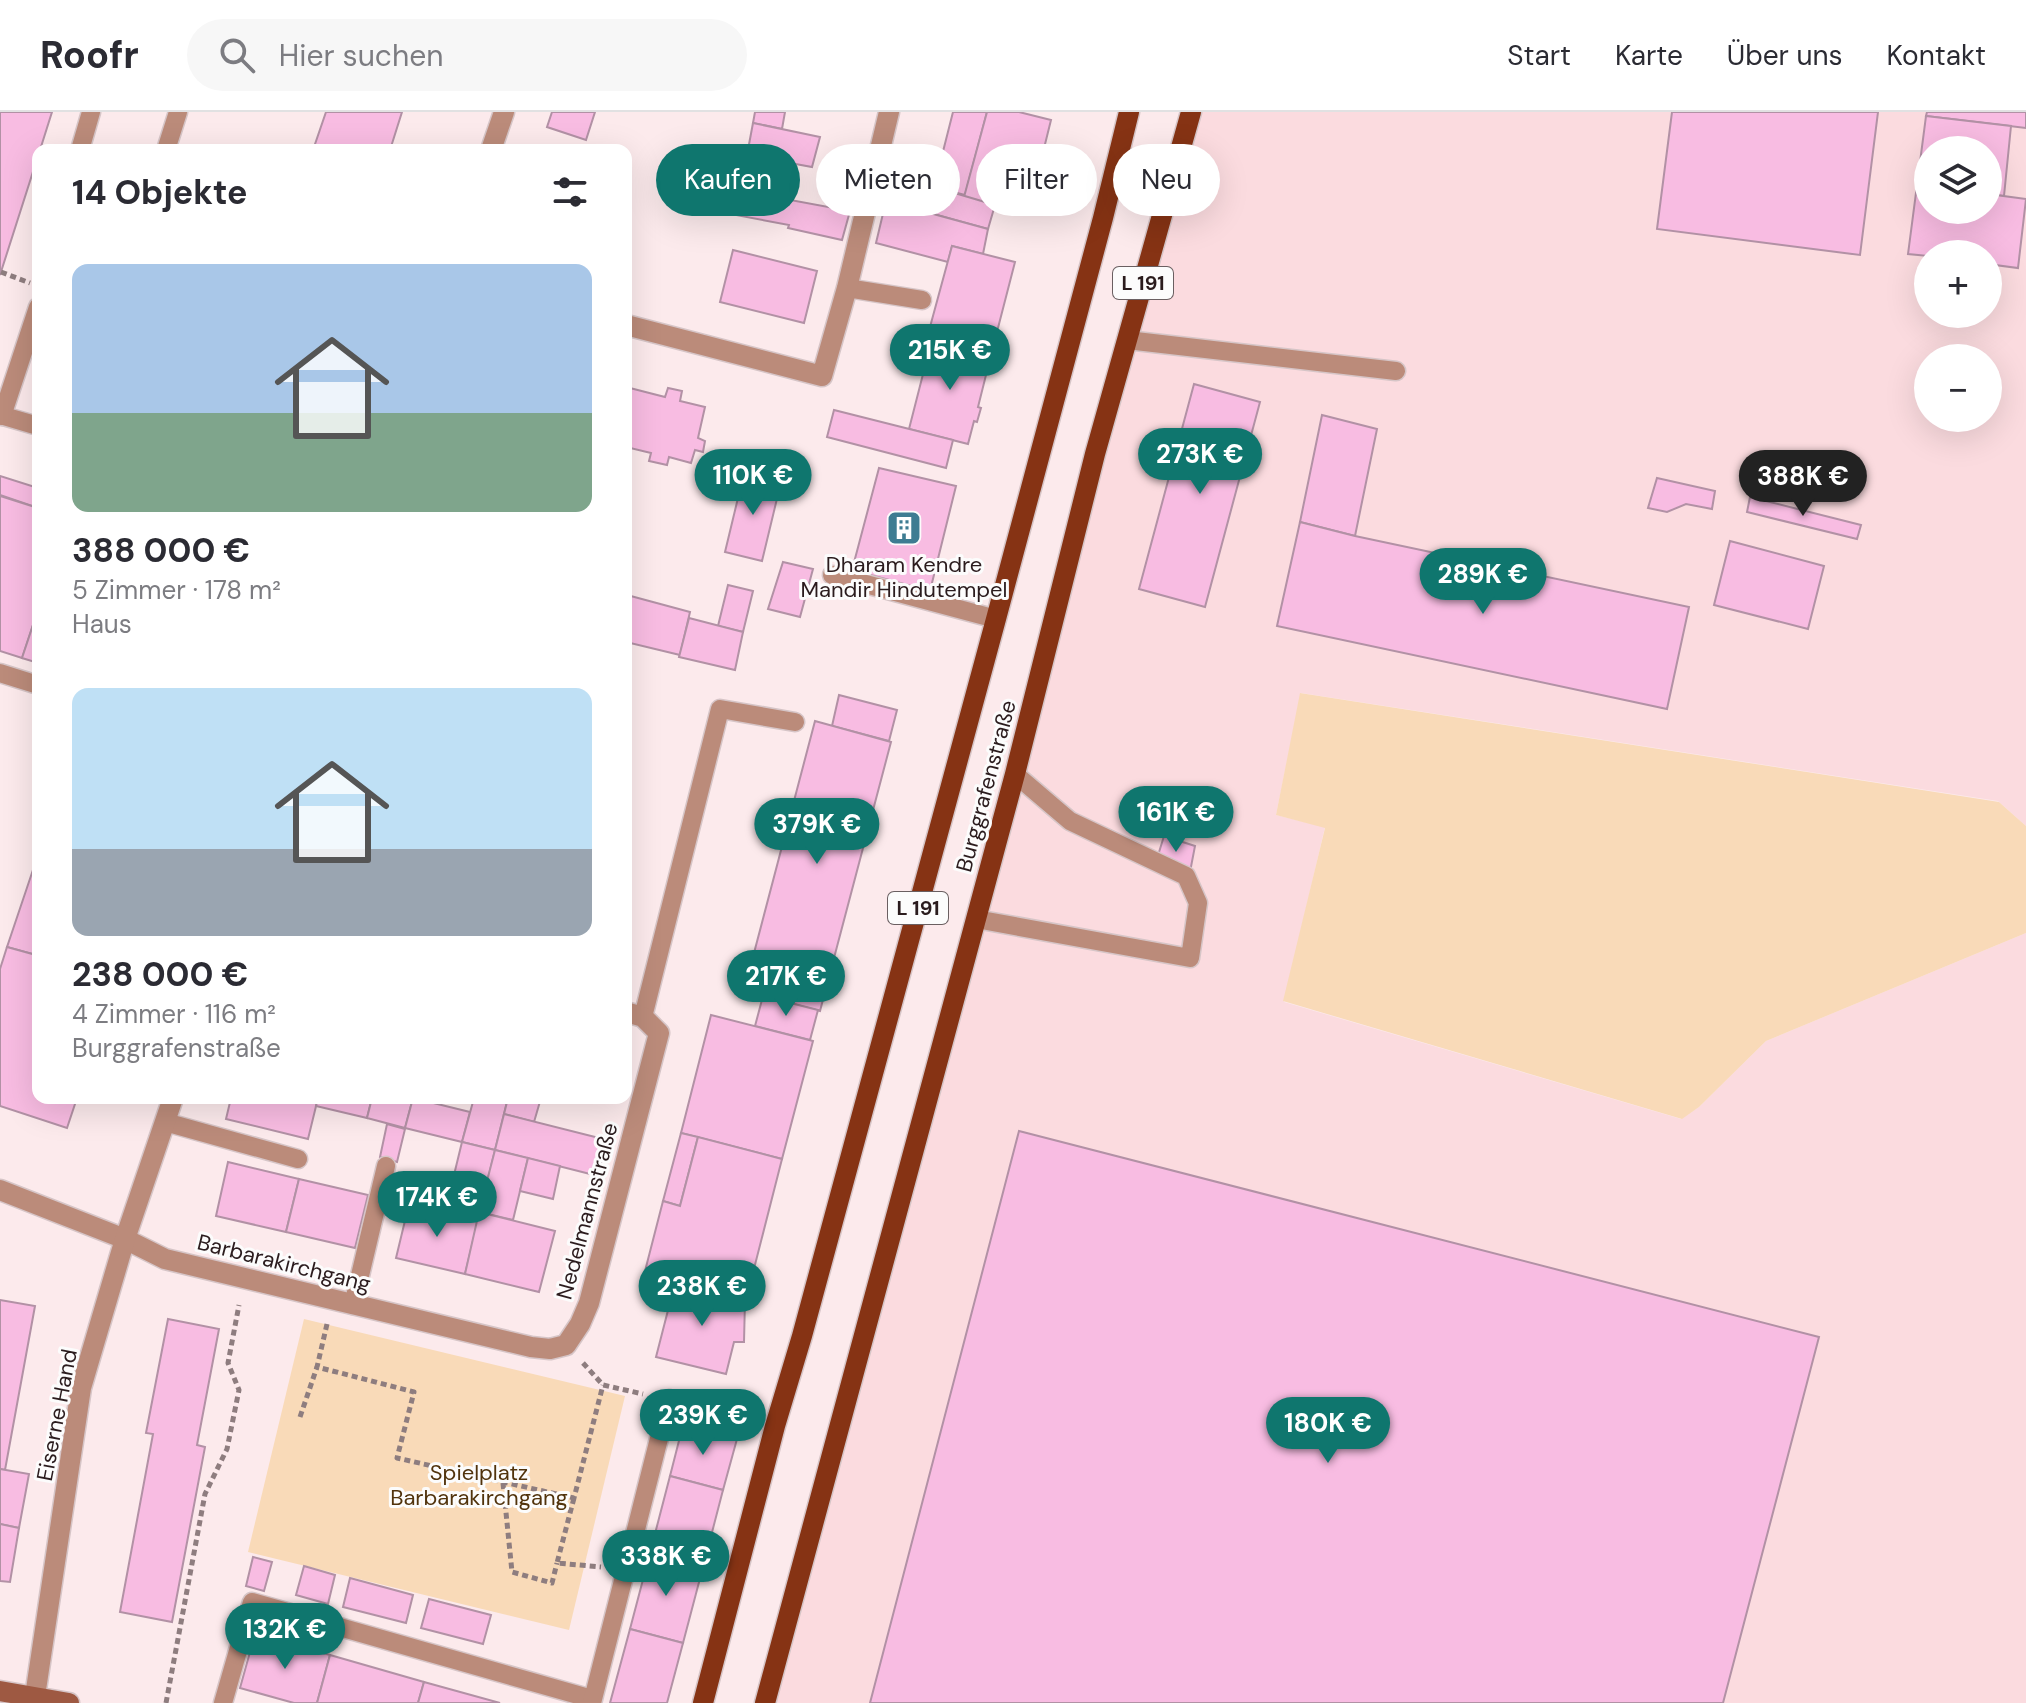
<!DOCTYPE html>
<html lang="de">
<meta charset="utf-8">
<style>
:root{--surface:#fff;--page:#f7f7f7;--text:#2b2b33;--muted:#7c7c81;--line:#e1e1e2;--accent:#0f766e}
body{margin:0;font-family:"DM Sans",sans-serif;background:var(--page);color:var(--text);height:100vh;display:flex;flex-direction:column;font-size:30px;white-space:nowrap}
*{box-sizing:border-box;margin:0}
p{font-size:26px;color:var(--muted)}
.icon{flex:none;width:44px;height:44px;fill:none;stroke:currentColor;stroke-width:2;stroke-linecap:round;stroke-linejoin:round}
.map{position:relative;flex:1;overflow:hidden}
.panel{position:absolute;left:32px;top:32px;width:600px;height:960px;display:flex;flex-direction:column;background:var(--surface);border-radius:16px;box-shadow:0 8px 32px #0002}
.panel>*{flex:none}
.top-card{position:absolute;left:656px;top:32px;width:760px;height:72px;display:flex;gap:16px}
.buttons{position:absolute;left:1914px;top:24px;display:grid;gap:16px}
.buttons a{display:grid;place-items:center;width:88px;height:88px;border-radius:50%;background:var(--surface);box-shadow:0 8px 32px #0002;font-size:40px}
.price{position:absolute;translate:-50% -68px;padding:0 18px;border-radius:28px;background:var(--accent);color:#fff;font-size:26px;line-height:52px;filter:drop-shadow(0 2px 4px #0008)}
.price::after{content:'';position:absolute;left:50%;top:48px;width:24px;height:18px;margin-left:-12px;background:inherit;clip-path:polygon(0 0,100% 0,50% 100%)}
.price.active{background:#222;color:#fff}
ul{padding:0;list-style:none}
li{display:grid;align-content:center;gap:16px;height:424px;padding:0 40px}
li span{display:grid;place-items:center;height:248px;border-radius:16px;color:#555}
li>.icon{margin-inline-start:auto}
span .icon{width:144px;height:144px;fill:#fffc;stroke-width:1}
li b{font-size:34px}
h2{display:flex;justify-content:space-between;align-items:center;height:96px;padding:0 40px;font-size:34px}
.pill{padding:0 28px;border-radius:36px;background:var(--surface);box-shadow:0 8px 32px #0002;font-size:28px;line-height:72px}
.pill.active{background:var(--accent);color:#fff}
header{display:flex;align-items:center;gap:48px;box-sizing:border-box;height:112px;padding:0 40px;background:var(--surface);border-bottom:2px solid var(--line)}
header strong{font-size:38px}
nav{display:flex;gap:44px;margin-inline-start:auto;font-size:28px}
.search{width:560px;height:72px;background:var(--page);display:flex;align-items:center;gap:20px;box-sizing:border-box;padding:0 28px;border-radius:44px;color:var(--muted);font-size:30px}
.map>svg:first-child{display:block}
.built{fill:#fbdbdf;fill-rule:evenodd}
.green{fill:#f9dab8}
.building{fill:#f8bce2;stroke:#b291a5;stroke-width:2}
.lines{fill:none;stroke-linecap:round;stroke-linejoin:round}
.lane-casing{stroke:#d6c5c7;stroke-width:21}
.street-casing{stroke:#d6c5c7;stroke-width:23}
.secondary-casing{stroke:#d6c5c7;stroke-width:23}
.primary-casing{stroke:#d6c5c7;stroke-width:23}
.path{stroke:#8e7d7f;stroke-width:5;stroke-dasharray:6 4;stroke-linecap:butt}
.lane{stroke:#bb8b7a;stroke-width:18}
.street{stroke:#bb8b7a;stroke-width:20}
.secondary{stroke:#9e5942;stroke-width:20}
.primary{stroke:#863314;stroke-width:20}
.labels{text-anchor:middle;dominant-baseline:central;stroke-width:6;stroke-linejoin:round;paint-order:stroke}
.shield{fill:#fcfcfc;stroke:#6a5f61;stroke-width:2}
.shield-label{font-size:20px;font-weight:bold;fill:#2b1c1e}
.poi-label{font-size:22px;fill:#2b1c1e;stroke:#fcfcfc}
.street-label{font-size:22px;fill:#2b1c1e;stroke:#fcfcfc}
.park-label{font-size:22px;fill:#51330c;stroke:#fcfcfc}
</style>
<header>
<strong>Roofr</strong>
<div class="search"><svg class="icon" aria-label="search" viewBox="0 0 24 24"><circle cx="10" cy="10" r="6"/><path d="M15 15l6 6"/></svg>Hier suchen</div>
<nav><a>Start</a><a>Karte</a><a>Über uns</a><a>Kontakt</a></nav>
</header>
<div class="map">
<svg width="2026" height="1591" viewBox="0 0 2026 1591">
<rect width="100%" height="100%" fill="#fceaec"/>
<!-- built -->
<path class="built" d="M1192,0H2026V714L1998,689L1301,581L1276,703L1325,715L1284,890L1681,1007L1699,995L1766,929L2026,821V1591H772ZM1928,38H1988V98H1928ZM1928,142H1988V202H1928ZM1928,246H1988V306H1928Z"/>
<!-- green -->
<g class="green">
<path d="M1300,581L1999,690L2026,714V821L1766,929L1699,995L1682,1007L1283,889L1325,716L1276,703Z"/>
<path d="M304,1207L625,1284L569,1518L248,1440Z"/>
</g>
<!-- building -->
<g class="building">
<path d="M0,0H52L40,38H38V44L0,163Z"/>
<path d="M326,0H402L390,38H313Z"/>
<path d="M552,0H595L586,28L547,15Z"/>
<path d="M755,0H785L782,17L753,11Z"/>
<path d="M953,0H987L965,83L934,75Z"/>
<path d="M987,0H1019L1051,8L1028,101L964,85Z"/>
<path d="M1672,0H1878L1860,143L1657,117Z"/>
<path d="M1927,0H2026V16L1926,4Z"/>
<path d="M1926,4L2011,14L2004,84L1988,82V38H1928V74L1917,73Z"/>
<path d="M753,11L820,25L812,55L747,43Z"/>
<path d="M747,43L775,48L769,83L741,79Z"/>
<path d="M894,63L995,93L988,117L886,89Z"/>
<path d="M1917,73L1928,74V98H1988V82L2026,87L2018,156L1988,152V142H1928V144L1908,142Z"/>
<path d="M741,79L850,99L842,128L788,116L789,113L736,103Z"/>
<path d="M886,89L988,117L983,142L952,134L948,150L876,131Z"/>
<path d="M952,134L1015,150L991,243L927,226Z"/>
<path d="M733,138L817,159L804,211L720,190Z"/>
<path d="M932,227L991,243L978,295L981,296L977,310L974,309L968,332L909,317Z"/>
<path d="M1194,272L1260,290L1205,495L1139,477Z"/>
<path d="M626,275L665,285L668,276L682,279L680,289L705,295L698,326L705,329L703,340L695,338L691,351L669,345L667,353L649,349L651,341L626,335Z"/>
<path d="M834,298L953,328L946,356L827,325Z"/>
<path d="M1322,303L1377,317L1355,424L1300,410Z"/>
<path d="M879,356L956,374L930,479L852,458Z"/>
<path d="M744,361L781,370L762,449L725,440Z"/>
<path d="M0,364L38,376V396L0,383Z"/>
<path d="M1657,366L1715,379L1712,397L1686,392L1667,400L1648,396Z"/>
<path d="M0,384L38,396V498L22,546L0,539Z"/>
<path d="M1750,385L1861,413L1857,427L1747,400Z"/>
<path d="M1300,410L1355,424L1689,495L1667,597L1277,514Z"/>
<path d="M1730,429L1824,454L1808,517L1714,493Z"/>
<path d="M783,450L813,457L800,505L768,497Z"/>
<path d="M728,473L753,479L743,520L718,514Z"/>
<path d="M627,483L690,500L680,543L626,530Z"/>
<path d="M38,498V551L22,546Z"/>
<path d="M689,506L743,520L735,558L679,545Z"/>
<path d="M839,583L897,598L889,629L832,614Z"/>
<path d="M815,609L891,630L820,899L744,879Z"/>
<path d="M1164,724L1195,734L1190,760L1156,750Z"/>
<path d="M38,743V838L36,843L7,835Z"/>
<path d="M7,835L36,843L38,838V986H77L67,1016L0,994V857Z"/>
<path d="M763,884L818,898L810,928L755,914Z"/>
<path d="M711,903L813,929L782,1047L681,1021Z"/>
<path d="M231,986H318L308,1027L226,1007Z"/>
<path d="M318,986H372L367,1006L316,994Z"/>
<path d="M372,986H413L405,1016L367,1006Z"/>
<path d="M413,986L470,1000L462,1030L405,1016Z"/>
<path d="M474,986H508L495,1038L462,1030Z"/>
<path d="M508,986H541L534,1010L504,1002Z"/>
<path d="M504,1002L607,1028L598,1064L495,1038Z"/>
<path d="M387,1012L405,1017L397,1050L380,1045Z"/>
<path d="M1019,1019L1819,1225L1723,1591H870Z"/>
<path d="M681,1021L698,1025L680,1094L663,1089Z"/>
<path d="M698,1025L782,1047L746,1188L644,1163L663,1089L680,1094Z"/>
<path d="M462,1030L495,1038L478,1108L445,1100Z"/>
<path d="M495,1038L528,1046L513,1108L479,1100Z"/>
<path d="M528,1046L560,1054L553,1087L520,1079Z"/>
<path d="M228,1050L299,1067L286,1120L216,1104Z"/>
<path d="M299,1067L368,1083L355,1136L286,1120Z"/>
<path d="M409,1092L478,1108L465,1162L396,1146Z"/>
<path d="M479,1100L555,1119L539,1180L465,1162Z"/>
<path d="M675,1171L745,1188L744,1230H734L726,1262L656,1245Z"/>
<path d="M0,1188L35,1194L5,1358L0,1357Z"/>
<path d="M168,1207L219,1217L197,1333L205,1335L172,1510L120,1500L153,1322L146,1321Z"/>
<path d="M683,1313L737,1327L723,1378L670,1364Z"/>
<path d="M0,1357L29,1362L19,1416L0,1412Z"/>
<path d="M670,1364L723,1378L703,1455L650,1441Z"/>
<path d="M0,1412L19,1416L10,1470L0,1469Z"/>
<path d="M650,1441L703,1455L683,1531L630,1517Z"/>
<path d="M253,1445L272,1450L264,1479L246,1474Z"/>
<path d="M304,1454L335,1463L328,1492L296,1483Z"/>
<path d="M350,1466L413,1483L406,1511L343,1495Z"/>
<path d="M429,1487L491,1503L483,1532L421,1516Z"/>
<path d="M630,1517L683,1531L667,1591H610Z"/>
<path d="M255,1522L330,1543L317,1591H294L240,1576Z"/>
<path d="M330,1543L424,1570L418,1591H317Z"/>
<path d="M424,1570L500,1591H418Z"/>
</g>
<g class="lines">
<defs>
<g id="lane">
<path d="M80,38L91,0"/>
<path d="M166,38L178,0"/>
<path d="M847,176L922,188"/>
<path d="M1127,228L1396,259"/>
<path d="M0,303L38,314"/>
<path d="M2,304L38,195"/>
<path d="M832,463L996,507"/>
<path d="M0,561L38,573"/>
<path d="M976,807L1190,846L1198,791L1186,764L1070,709L1015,662"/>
<path d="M643,905L720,597L795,610"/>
<path d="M165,1010L298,1047"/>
<path d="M353,1193L386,1054"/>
<path d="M223,1591L252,1490L592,1587"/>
<path d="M592,1591L669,1287"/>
</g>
<g id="street">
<path d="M491,38L504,0"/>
<path d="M626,213L822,264L847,176L889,0"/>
<path d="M0,1078L125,1127L165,1147L531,1235L550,1237L566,1233L580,1212L589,1191L659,921L643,905L626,900"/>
<path d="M34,1591L81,1276L125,1127L173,986"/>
</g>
<path id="secondary" d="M0,1579L69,1591"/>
<g id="primary">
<path d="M703,1591L775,1314L802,1224L996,507L1103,106L1129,0"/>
<path d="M765,1591L1015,662L1095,342L1191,0"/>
</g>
</defs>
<!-- lane casing -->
<use href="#lane" class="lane-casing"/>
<!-- street casing -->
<use href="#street" class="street-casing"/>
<!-- secondary casing -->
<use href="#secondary" class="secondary-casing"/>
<!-- primary casing -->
<use href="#primary" class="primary-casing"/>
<!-- path -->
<g class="path">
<path d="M1,160L30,171"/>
<path d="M327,1212L317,1255L414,1280L397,1346L574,1386L603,1273"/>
<path d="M583,1251L603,1273L643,1282"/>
<path d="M692,1293L748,1307"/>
<path d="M300,1305L317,1255"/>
<path d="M503,1371L512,1460L552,1471L557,1451"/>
<path d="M574,1386L557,1451L601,1455"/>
<path d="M166,1591L205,1382L227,1337L239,1278L228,1251L239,1193"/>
</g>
<!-- lane -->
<use href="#lane" class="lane"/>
<!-- street -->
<use href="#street" class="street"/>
<!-- secondary -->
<use href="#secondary" class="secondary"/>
<!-- primary -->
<use href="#primary" class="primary"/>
</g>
<!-- icons -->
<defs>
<symbol id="building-square" viewBox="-11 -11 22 22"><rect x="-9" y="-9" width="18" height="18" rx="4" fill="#3e7c92" stroke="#fcfcfc"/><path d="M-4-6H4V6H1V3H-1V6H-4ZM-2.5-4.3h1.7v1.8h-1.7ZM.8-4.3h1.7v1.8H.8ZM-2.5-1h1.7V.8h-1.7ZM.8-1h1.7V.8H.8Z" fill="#fff"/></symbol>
</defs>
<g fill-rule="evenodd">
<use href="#building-square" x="884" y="396" width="40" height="40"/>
</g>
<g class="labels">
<!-- shield labels -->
<g class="shield">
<rect x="1113" y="155" width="60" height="32" rx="6"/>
<rect x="888" y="780" width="60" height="32" rx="6"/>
</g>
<g class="shield-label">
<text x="1143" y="171">L 191</text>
<text x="918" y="796">L 191</text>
</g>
<!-- poi labels -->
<g class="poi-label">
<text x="904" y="452">Dharam Kendre<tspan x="904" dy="25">Mandir Hindutempel</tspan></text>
</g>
<!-- street labels -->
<g class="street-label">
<text transform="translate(986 674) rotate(-75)">Burggrafenstraße</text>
<text transform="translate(587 1099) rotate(-75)">Nedelmannstraße</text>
<text transform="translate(284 1151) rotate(14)">Barbarakirchgang</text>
<text transform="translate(57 1303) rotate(-79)">Eiserne Hand</text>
</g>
<!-- park labels -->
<g class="park-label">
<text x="479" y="1360">Spielplatz<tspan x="479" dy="25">Barbarakirchgang</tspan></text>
</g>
</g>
</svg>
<div class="buttons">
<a><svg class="icon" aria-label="layers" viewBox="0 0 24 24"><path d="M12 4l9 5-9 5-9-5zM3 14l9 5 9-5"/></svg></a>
<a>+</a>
<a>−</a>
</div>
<b class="price" style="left:950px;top:280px">215K €</b>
<b class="price" style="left:1200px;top:384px">273K €</b>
<b class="price" style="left:753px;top:405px">110K €</b>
<b class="price active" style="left:1803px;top:406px">388K €</b>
<b class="price" style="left:1483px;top:504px">289K €</b>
<b class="price" style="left:1176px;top:742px">161K €</b>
<b class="price" style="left:817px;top:754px">379K €</b>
<b class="price" style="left:786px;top:906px">217K €</b>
<b class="price" style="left:437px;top:1127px">174K €</b>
<b class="price" style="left:702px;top:1216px">238K €</b>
<b class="price" style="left:703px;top:1345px">239K €</b>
<b class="price" style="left:1328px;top:1353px">180K €</b>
<b class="price" style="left:666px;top:1486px">338K €</b>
<b class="price" style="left:285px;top:1559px">132K €</b>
<div class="top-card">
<a class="pill active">Kaufen</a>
<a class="pill">Mieten</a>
<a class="pill">Filter</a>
<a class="pill">Neu</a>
</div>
<section class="panel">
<h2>14 Objekte<svg class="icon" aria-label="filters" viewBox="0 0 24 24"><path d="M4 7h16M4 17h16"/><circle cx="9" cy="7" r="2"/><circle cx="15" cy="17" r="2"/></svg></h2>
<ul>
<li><span style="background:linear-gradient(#a9c7e8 60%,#7fa58c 0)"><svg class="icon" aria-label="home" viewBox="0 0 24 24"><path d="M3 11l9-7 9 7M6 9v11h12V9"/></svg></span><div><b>388 000 €</b><p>5 Zimmer · 178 m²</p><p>Haus</p></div></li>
<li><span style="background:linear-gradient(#bfe0f5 65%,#9aa5b1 0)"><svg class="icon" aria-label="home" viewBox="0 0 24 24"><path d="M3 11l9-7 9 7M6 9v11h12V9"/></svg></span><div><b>238 000 €</b><p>4 Zimmer · 116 m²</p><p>Burggrafenstraße</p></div></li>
</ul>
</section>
</div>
